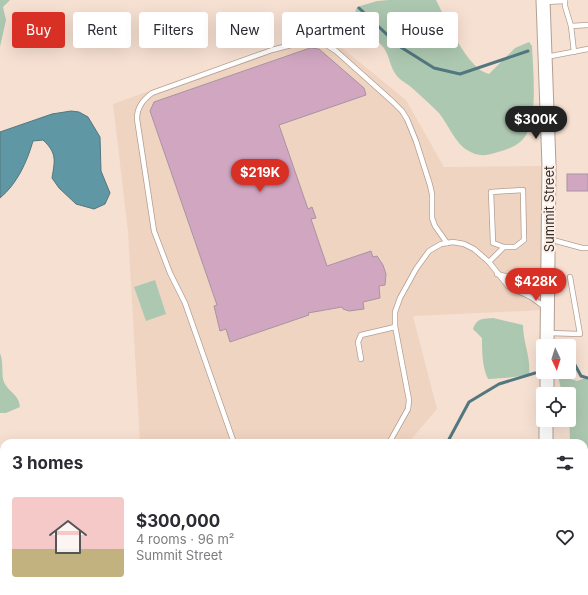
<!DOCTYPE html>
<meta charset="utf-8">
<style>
:root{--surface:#fff;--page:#f2f2f3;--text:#2b2b33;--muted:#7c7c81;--line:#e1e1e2;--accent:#d93025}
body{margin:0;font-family:Inter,sans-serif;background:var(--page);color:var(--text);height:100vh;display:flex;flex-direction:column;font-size:15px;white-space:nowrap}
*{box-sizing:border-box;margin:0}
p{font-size:13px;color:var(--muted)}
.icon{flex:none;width:22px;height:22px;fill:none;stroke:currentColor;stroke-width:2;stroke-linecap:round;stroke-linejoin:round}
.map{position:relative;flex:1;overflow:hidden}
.details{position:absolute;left:0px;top:439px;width:588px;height:156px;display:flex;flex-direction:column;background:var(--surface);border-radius:12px 12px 0 0;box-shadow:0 4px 16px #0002}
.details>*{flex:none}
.top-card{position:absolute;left:12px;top:12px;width:564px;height:36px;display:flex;gap:8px}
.needle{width:26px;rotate:176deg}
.tools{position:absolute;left:536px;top:339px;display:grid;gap:8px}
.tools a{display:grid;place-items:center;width:40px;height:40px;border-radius:4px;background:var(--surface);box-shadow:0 4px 16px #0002;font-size:20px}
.price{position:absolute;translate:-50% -34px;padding:0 9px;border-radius:14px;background:var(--accent);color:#fff;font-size:13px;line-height:26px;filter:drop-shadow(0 1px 2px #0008)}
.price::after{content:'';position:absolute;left:50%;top:24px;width:12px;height:9px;margin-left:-6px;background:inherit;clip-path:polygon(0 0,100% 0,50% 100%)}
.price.current{background:#222;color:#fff}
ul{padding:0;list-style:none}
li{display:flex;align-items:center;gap:12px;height:100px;padding:0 12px}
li+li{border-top:1px solid var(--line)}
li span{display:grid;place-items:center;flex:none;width:112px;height:80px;border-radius:4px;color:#555}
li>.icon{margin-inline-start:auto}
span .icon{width:48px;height:48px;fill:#fffc;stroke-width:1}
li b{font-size:17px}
h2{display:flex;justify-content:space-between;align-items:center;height:48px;padding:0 12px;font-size:17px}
.tag{padding:0 14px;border-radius:4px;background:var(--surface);box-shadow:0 4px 16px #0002;font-size:14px;line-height:36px}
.tag.current{background:var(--accent);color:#fff}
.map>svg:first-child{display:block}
.built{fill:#f0d4c2}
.green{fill:#adc8b1}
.water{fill:#5f97a4;stroke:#52777f}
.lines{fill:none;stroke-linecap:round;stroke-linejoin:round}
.stream{stroke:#52777f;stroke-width:3}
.building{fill:#d1a6c1;stroke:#a894a1}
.lane-casing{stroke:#b39f92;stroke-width:6}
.secondary-casing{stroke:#b39f92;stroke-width:15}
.lane{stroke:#fff;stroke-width:4.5}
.secondary{stroke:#fff;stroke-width:13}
.labels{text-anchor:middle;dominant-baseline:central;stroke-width:4;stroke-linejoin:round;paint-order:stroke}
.street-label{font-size:13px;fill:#352d28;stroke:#fcefe7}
</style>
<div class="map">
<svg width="588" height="595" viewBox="0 0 588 595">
<rect width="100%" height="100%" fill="#f6e0d2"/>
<!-- built -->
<path class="built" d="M320,30L406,100L444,167L543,166L544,310L413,316L437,409L408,443H140L128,232L113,104Z"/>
<!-- green -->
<g class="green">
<path d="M0,0H10L3,7L6,20L0,47Z"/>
<path d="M389,0H436C446,19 467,69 489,74L515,48L529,42L532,46C533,69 538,115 526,135C520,145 509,149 498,152C486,156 478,157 467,150C455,143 447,122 438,112C429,103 420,95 411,87C406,83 400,80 397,76C390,68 390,57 384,48C375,35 348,27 357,7L377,1Z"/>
<path d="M155,280L166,314L146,321L134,287Z"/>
<path d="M493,318L523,325C523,342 531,358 529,374C516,378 501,378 488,379C482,367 482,351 482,338L473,329C477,318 482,319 493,318Z"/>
<path d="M0,353C4,363 1,375 4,382C9,393 19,394 20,407L6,413H0Z"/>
<path d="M558,375L577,381L588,377V465L584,464V443H570L569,405L570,401L569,400V394H562Z"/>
<path d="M0,495L4,496V539L1,544L4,550V591H11L12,595H0Z"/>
<rect x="147" y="591" width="141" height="4"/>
</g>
<!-- water -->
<path class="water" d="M71,111L79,112L88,117L100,137L101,171L110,193L105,204L94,209L76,204L59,188L52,178C55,160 57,153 43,140L33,141C27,162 17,184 0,198V132L52,114Z"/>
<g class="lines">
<!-- stream -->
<g class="stream">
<path d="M359,8L399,46L434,68L460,74L528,51"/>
<path d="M569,363H574L581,376L588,378"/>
<path d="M447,443L469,402L499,384L535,373"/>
<path d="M0,543L4,540"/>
</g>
</g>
<!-- building -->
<g class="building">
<path d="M310,48L319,49L364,88L366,95L279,125L308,209L312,207L316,218L311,219L327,266L371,251L373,257L377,256L383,265L386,274L385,285L379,286L380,298L363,302L364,309L349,311L343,309L342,307L308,313L309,315L230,342L226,329L220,331L214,306L217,305L150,111L154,102Z"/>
<rect x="567" y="174" width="21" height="17"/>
</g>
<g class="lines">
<defs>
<g id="lane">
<path d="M565,0V6L571,26"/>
<path d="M545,2L565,1"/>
<path d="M574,52L571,26L588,25"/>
<path d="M546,57L588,49"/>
<path d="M549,239L582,248H588"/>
<path d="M489,262L504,247L493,243L491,192L523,190L524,240L515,247H504"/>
<path d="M497,274L513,278L547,281"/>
<path d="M549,333L580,334L570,277"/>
<path d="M361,359L358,342L361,335L395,327"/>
<path d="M234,443L185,303L170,273L154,231L137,119C137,107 143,100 152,93L272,50L295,44L316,42L325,44L336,51L393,102L402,111L407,119L416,141L430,185L432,194V218L435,226L447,243"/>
<path d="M389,443L408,409L409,400L395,326V312L400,298L416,269L429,251L441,244L453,242L464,244L474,249L489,262L508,286L531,297L546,308"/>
</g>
<g id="secondary">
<path d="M543,0L549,166L547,346"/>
<path d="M547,394V372"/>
<path d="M546,443V420"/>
<path d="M547,591V595"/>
</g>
</defs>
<!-- lane casing -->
<use href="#lane" class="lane-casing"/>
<!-- secondary casing -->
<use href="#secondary" class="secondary-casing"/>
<!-- lane -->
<use href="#lane" class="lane"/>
<!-- secondary -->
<use href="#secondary" class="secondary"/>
</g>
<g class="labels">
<!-- street labels -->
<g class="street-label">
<text transform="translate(549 209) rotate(-90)">Summit Street</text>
</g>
</g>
</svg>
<div class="tools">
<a><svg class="needle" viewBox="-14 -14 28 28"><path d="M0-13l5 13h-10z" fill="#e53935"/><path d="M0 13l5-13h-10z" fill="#7c7c81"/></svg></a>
<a><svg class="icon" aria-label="locate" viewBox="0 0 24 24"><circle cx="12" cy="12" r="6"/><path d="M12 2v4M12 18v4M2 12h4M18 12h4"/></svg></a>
</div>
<b class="price current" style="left:536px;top:140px">$300K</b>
<b class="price" style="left:260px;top:193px">$219K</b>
<b class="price" style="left:536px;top:302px">$428K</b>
<div class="top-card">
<a class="tag current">Buy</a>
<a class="tag">Rent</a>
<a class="tag">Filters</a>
<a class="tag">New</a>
<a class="tag">Apartment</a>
<a class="tag">House</a>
</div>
<section class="details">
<h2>3 homes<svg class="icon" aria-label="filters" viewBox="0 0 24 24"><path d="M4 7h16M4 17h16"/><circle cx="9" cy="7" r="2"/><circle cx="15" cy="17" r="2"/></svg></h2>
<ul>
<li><span style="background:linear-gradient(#f6c9c9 65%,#c2b280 0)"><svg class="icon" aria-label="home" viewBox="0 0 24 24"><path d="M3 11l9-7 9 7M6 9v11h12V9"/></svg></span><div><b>$300,000</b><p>4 rooms · 96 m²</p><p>Summit Street</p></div><svg class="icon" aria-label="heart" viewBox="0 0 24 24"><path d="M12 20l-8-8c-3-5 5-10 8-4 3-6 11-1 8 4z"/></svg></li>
</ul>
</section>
</div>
